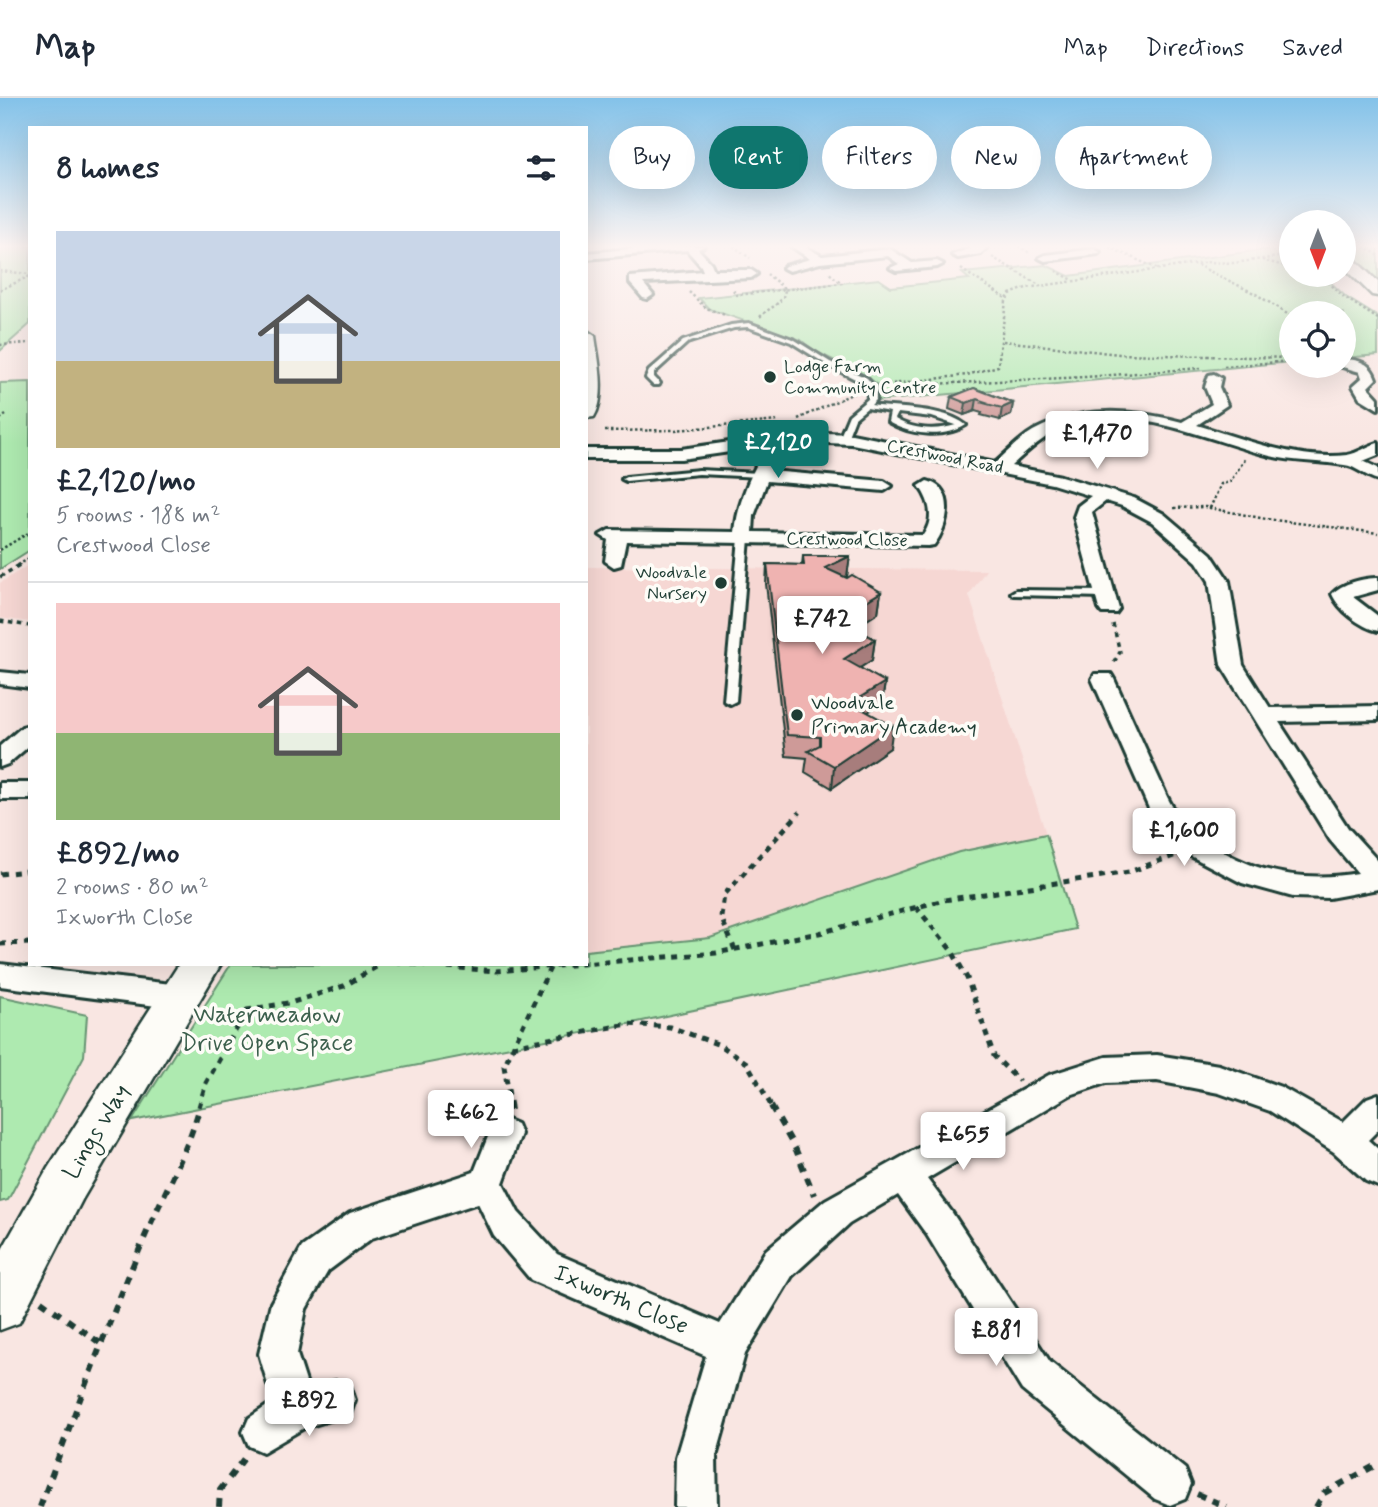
<!DOCTYPE html>
<meta charset="utf-8">
<style>
:root{--surface:#fff;--page:#f2f2f3;--text:#1f2937;--muted:#747a83;--line:#e0e1e3;--accent:#0f766e}
body{margin:0;font-family:Mynerve,sans-serif;background:var(--page);color:var(--text);height:100vh;display:flex;flex-direction:column;font-size:26px;white-space:nowrap}
*{box-sizing:border-box;margin:0}
p{font-size:23px;color:var(--muted)}
.icon{flex:none;width:38px;height:38px;fill:none;stroke:currentColor;stroke-width:2;stroke-linecap:round;stroke-linejoin:round}
.map{position:relative;flex:1;overflow:hidden}
.panel{position:absolute;left:28px;top:28px;width:560px;height:840px;display:flex;flex-direction:column;background:var(--surface);border-radius:0px;box-shadow:0 7px 28px #0002}
.panel>*{flex:none}
.top-card{position:absolute;left:609px;top:28px;width:663px;height:63px;display:flex;gap:14px}
.needle{width:46px;rotate:180deg}
.fabs{position:absolute;left:1279px;top:112px;display:grid;gap:14px}
.fabs a{display:grid;place-items:center;width:77px;height:77px;border-radius:50%;background:var(--surface);box-shadow:0 7px 28px #0002;font-size:35px}
.price{position:absolute;translate:-50% -60px;padding:0 16px;border-radius:7px;background:#fff;color:#222;font-size:23px;line-height:46px;filter:drop-shadow(0 2px 4px #0008)}
.price::after{content:'';position:absolute;left:50%;top:42px;width:21px;height:16px;margin-left:-10px;background:inherit;clip-path:polygon(0 0,100% 0,50% 100%)}
.price.active{background:var(--accent);color:#fff}
ul{padding:0;list-style:none}
li{display:grid;align-content:center;gap:14px;height:371px;padding:0 28px}
li+li{border-top:2px solid var(--line)}
li span{display:grid;place-items:center;height:217px;border-radius:0px;color:#555}
li>.icon{margin-inline-start:auto}
span .icon{width:126px;height:126px;fill:#fffc;stroke-width:1}
li b{font-size:30px}
h2{display:flex;justify-content:space-between;align-items:center;height:84px;padding:0 28px;font-size:30px}
.tag{padding:0 24px;border-radius:32px;background:var(--surface);box-shadow:0 7px 28px #0002;font-size:24px;line-height:63px}
.tag.active{background:var(--accent);color:#fff}
header{display:flex;align-items:center;gap:42px;box-sizing:border-box;height:98px;padding:0 35px;background:var(--surface);border-bottom:2px solid var(--line)}
header strong{font-size:33px}
nav{display:flex;gap:38px;margin-inline-start:auto;font-size:24px}
.map>svg:first-child{display:block}
.built{fill:#f6d7d3}
.green{fill:#aeeab0;stroke:#669472;stroke-width:2}
.lines{fill:none;stroke-linecap:round;stroke-linejoin:round}
.lane-casing{stroke:#1f3d34;stroke-width:6}
.street-casing{stroke:#1f3d34;stroke-width:6}
.secondary-casing{stroke:#1f3d34;stroke-width:5}
.path-far3{stroke:#1f3d34;stroke-width:2.5;stroke-dasharray:2.5 2.5;stroke-linecap:butt}
.path-far2{stroke:#1f3d34;stroke-width:3.5;stroke-dasharray:4.5 4.5;stroke-linecap:butt}
.path-far1{stroke:#1f3d34;stroke-width:5;stroke-dasharray:6 6;stroke-linecap:butt}
.path{stroke:#1f3d34;stroke-width:6;stroke-dasharray:8 8;stroke-linecap:butt}
.lane{fill:#fdfcf7;fill-rule:evenodd}
.street{fill:#fdfcf7;fill-rule:evenodd}
.secondary{fill:#fdfcf7;fill-rule:evenodd}
.wall{fill:#ce9a98;stroke:#1f3d34;stroke-width:2}
.shaded-wall{fill:#a77d7c;stroke:#1f3d34;stroke-width:2}
.building{fill:#efb3b1;stroke:#1f3d34;stroke-width:2}
.poi-dot{fill:#1f3d34;stroke:#fdfcf7;stroke-width:2.5}
.labels{text-anchor:middle;dominant-baseline:central;stroke-width:7;stroke-linejoin:round;paint-order:stroke}
.far-poi-label{font-size:18px;fill:#1f3d34;stroke:#fdfcf7;text-anchor:start}
.far-street-label{font-size:18px;fill:#1f3d34;stroke:#fdfcf7}
.poi-label{font-size:21px;fill:#1f3d34;stroke:#fdfcf7;text-anchor:start}
.near-park-label{font-size:24px;fill:#3c604d;stroke:#fdfcf7}
.near-street-label{font-size:24px;fill:#1f3d34;stroke:#fdfcf7}
</style>
<header>
<strong>Map</strong>
<nav><a>Map</a><a>Directions</a><a>Saved</a></nav>
</header>
<div class="map">
<svg width="1378" height="1409" viewBox="0 0 1378 1409">
<rect width="100%" height="100%" fill="#f9e6e2"/>
<filter id="ink" filterUnits="userSpaceOnUse"><feTurbulence type="fractalNoise" baseFrequency=".0143" numOctaves="2"/><feDisplacementMap in="SourceGraphic" scale="14" xChannelSelector="R" yChannelSelector="G"/><feConvolveMatrix kernelMatrix="1 2 1 2 8 2 1 2 1" color-interpolation-filters="sRGB"/></filter>
<g filter="url(#ink)">
<!-- built -->
<g class="built">
<path d="M30,466V524L0,520V485Z"/>
<path d="M586,469L986,472L969,497L1046,736L959,754L710,840L586,853Z"/>
</g>
<!-- green -->
<g class="green">
<path d="M0,148H30V226L0,253Z"/>
<path d="M1291,148L1292,177H1323L1346,199L1378,219V257L1344,260V215H1292L1291,264L876,303L879,288C856,267 824,263 801,242L709,211L699,200L879,181L891,189L969,181L962,175L1046,167L1069,178Z"/>
<path d="M1344,148H1378V193L1344,160Z"/>
<path d="M30,284V452L0,471V285Z"/>
<path d="M1046,736L1075,831L628,926L132,1023L231,866H586V853L710,840L959,754Z"/>
<path d="M0,898L87,917L84,958L8,1102L0,1104Z"/>
</g>
<g class="lines">
<defs>
<g id="lane">
<path d="M749,225L795,242L830,264L867,280L875,290L876,302L871,307C898,311 944,309 966,327C944,341 910,337 888,324L890,314L867,310L855,320L846,343H840L839,341L849,317L868,301L867,290L861,284L826,266L791,244L748,229L734,230L687,245L654,275V279L660,285L659,287H653L646,280L649,273L683,243L731,227ZM898,315L932,319L956,327C936,333 913,332 895,321Z"/>
<path d="M699,372L760,375L764,377L760,379L699,376L626,383L622,381L626,379Z"/>
<path d="M744,437L749,440L736,603L730,606L724,603L739,440Z"/>
<path d="M1016,492L1105,493L1110,496L1105,499L1013,497L1011,495Z"/>
</g>
<g id="street">
<path d="M662,148H704L698,151L711,165L714,172H751L757,176L751,180L643,185L653,197L647,201L643,200L630,185V179L703,173L701,168L687,152L586,161V155Z"/>
<path d="M791,148H804L822,158L890,151L912,165L937,163L943,166L937,169L896,173L890,170L899,166L888,158L820,165L789,173L783,170L785,168L810,161Z"/>
<path d="M976,148H988L981,156L958,160L952,157Z"/>
<path d="M1094,151L1100,154L1098,156L1045,163L1039,160L1045,157Z"/>
<path d="M1344,261C1360,262 1371,265 1376,281L1368,289L1378,300V311L1360,300L1353,288L1362,280L1360,274L1339,268H1344Z"/>
<path d="M1214,276L1221,280L1219,289L1227,307L1197,327C1244,341 1298,363 1347,357C1359,355 1367,348 1378,345V357L1363,363L1378,370V382C1366,379 1356,368 1344,367C1320,363 1295,364 1270,358C1210,343 1140,308 1077,325C1050,332 1031,350 1011,368L1061,378L1134,400L1164,416L1211,456L1229,483L1243,567L1270,610L1378,608V622L1279,624L1348,730L1378,763V791L1329,800L1293,799L1242,785L1187,756L1151,715L1092,581L1095,576H1111L1114,581C1128,612 1142,643 1156,674C1162,686 1167,702 1175,712C1220,768 1290,787 1358,775L1330,742L1221,567L1209,483L1197,464L1152,424L1122,408L1106,403L1092,414L1119,511L1116,515H1102L1099,511L1074,419L1078,408L1091,398L1052,386L852,346L799,344L681,361H586V351H681L799,334L852,336L995,365C1007,355 1019,341 1033,333C1081,307 1131,311 1182,324L1212,306L1205,289L1209,277Z"/>
<path d="M766,359L774,364L771,373L884,383L892,388L884,393L767,383L754,418L753,434L923,437C935,421 930,403 919,388L927,383C957,390 948,429 934,447L928,448L626,443L621,467L614,469L605,463L608,442L600,437L609,432L735,434C737,410 748,381 760,361Z"/>
<path d="M1378,480V492L1353,499L1378,518V533C1360,529 1339,512 1332,496C1342,485 1364,480 1378,480Z"/>
<path d="M0,574L30,577V590L0,586Z"/>
<path d="M30,627V647L8,666L0,669V648L22,629Z"/>
<rect x="0" y="685" width="30" height="16"/>
<path d="M0,866L180,887L190,891L195,899L190,907L180,911L0,888Z"/>
<path d="M1157,957L1219,967L1281,989L1343,1024L1367,1000L1378,996V1032L1368,1042L1378,1051V1088L1366,1083L1334,1054L1270,1013L1219,995L1157,983L1106,985L1070,997L927,1081L951,1113L1050,1264L1185,1371L1191,1386L1185,1401L1170,1407L1155,1401L1022,1292L927,1137L898,1097L849,1126L792,1178L745,1256L716,1359L717,1409H675L676,1359L706,1258L531,1182L494,1138L478,1105L372,1140L328,1173L306,1211L297,1256L308,1290L336,1283L350,1288L355,1302L350,1316L304,1330L263,1354L249,1348L243,1334L249,1320L273,1304L259,1256L271,1205L302,1149L350,1115L474,1074L493,1026L505,1021L517,1026L521,1036L503,1085L518,1114L557,1156L720,1226L766,1152L825,1102L1049,977L1106,959Z"/>
</g>
<g id="secondary">
<path d="M1344,155L1350,157L1378,184V198L1372,197L1344,169Z"/>
<path d="M586,232L595,238C598,261 607,298 594,319L586,320Z"/>
<path d="M179,866H221L82,1102L19,1225L0,1232V1155L48,1070Z"/>
</g>
</defs>
<!-- lane casing -->
<use href="#lane" class="lane-casing"/>
<!-- street casing -->
<use href="#street" class="street-casing"/>
<!-- secondary casing -->
<use href="#secondary" class="secondary-casing"/>
<!-- path-far3 -->
<g class="path-far3">
<path d="M733,148L750,160"/>
<path d="M1018,148L1030,155"/>
<path d="M1364,148L1378,157"/>
<path d="M1109,149L1158,171"/>
<path d="M992,159L1041,188"/>
<path d="M1262,162L1292,170"/>
<path d="M1197,167L1256,196L1292,219"/>
<path d="M961,171L1007,201"/>
<path d="M0,173L30,176"/>
<path d="M1056,173L1073,182"/>
<path d="M1311,177L1322,180"/>
<path d="M1321,177L1344,199L1378,221"/>
<path d="M0,192L30,178"/>
<path d="M733,192L737,197L842,185L829,175"/>
<path d="M689,194L706,210L725,217"/>
<path d="M760,219C769,209 784,206 785,191L767,176"/>
<path d="M1003,243L1119,256L1292,260"/>
<path d="M0,247L30,245"/>
<path d="M1224,268L1292,263"/>
<path d="M883,287L967,277L998,268L1006,203L1010,196L1026,190L1209,164L1233,165L1292,157"/>
<path d="M909,287L1086,279L1201,270"/>
<path d="M0,321L6,317"/>
<path d="M798,321L856,294"/>
<path d="M605,333L675,332L779,323"/>
<path d="M1174,410L1205,409L1266,421L1378,435"/>
<path d="M1210,410L1221,386L1230,384L1245,361"/>
<path d="M0,452L30,434"/>
<path d="M18,467L30,460"/>
</g>
<!-- path-far2 -->
<g class="path-far2">
<path d="M0,479L21,466"/>
<path d="M0,523L30,528"/>
<path d="M1113,526L1120,554L1113,566"/>
</g>
<!-- path-far1 -->
<g class="path-far1">
<path d="M0,776L27,773L30,769"/>
<path d="M916,809L952,853L967,880L994,958L1019,983"/>
<path d="M0,846L30,845"/>
<path d="M735,852L721,819L724,797L800,714"/>
<path d="M412,866L496,873L716,855L819,835L944,802L1129,774L1176,757"/>
<path d="M512,948L628,926L670,929L720,947L747,965L772,1009"/>
<path d="M199,1009L206,985L247,912L293,904L344,888L381,866"/>
<path d="M511,1009L504,968L550,870"/>
</g>
<!-- path -->
<g class="path">
<path d="M510,1008L511,1012"/>
<path d="M771,1008L796,1052L814,1097"/>
<path d="M41,1203L100,1245"/>
<path d="M1197,1396L1227,1409"/>
<path d="M40,1409C71,1324 103,1239 138,1155C158,1105 186,1059 200,1008"/>
<path d="M219,1409L220,1392L245,1359"/>
<path d="M1316,1409L1324,1395L1378,1366"/>
</g>
<!-- lane -->
<use href="#lane" class="lane"/>
<!-- street -->
<use href="#street" class="street"/>
<!-- secondary -->
<use href="#secondary" class="secondary"/>
</g>
<!-- wall -->
<g class="wall">
<path d="M974,290L1013,305L1011,317L1000,322L981,317L982,315L975,313L964,317L949,311L951,299Z"/>
<path d="M803,458H850L847,478L846,479L881,494L878,515L854,530L875,541L872,562L860,570L885,584L882,605L867,614L890,650L832,690L805,674L807,660L786,658L766,486L767,466L802,467Z"/>
</g>
<!-- shaded-wall -->
<g class="shaded-wall">
<path d="M977,301L975,313L964,317L966,305Z"/>
<path d="M1013,305L1011,317L1000,322L1002,310Z"/>
<path d="M850,458L847,478L823,490L825,470Z"/>
<path d="M881,494L878,515L835,542L837,521Z"/>
<path d="M875,541L872,562L841,582L844,561Z"/>
<path d="M885,584L882,605L848,627L851,605Z"/>
<path d="M893,628L890,650L832,690L834,668Z"/>
</g>
<!-- building -->
<g class="building">
<path d="M974,290L1013,305L1002,310L983,305L986,304L977,301L966,305L951,299Z"/>
<path d="M803,458H850L825,470L847,480L852,477L881,494L837,521L875,541L844,561L885,584L851,605L893,628L834,668L808,653L820,647V639L787,637L767,466L804,467Z"/>
</g>
</g>
<!-- sky -->
<linearGradient id="sky" x2="0" y2="1"><stop stop-color="#83c2e9"/><stop offset="0.43" stop-color="#fcf4f2"/><stop offset="1" stop-color="#fcf4f2" stop-opacity="0"/></linearGradient>
<rect width="1378" height="345" fill="url(#sky)"/>
<!-- markers -->
<g class="poi-dot">
<circle cx="770" cy="279" r="7"/>
<circle cx="721" cy="485" r="7"/>
<circle cx="797" cy="617" r="7"/>
</g>
<g class="labels">
<!-- far-poi labels -->
<g class="far-poi-label">
<text x="784" y="269">Lodge Farm<tspan x="784" dy="21">Community Centre</tspan></text>
<text x="707" y="475" text-anchor="end">Woodvale<tspan x="707" dy="21">Nursery</tspan></text>
</g>
<!-- far-street labels -->
<g class="far-street-label">
<text transform="translate(945 359) rotate(11)">Crestwood Road</text>
<text transform="translate(847 442) rotate(1)">Crestwood Close</text>
</g>
<!-- poi labels -->
<g class="poi-label">
<text x="811" y="605">Woodvale<tspan x="811" dy="24">Primary Academy</tspan></text>
</g>
<!-- near-park labels -->
<g class="near-park-label">
<text x="267" y="917">Watermeadow<tspan x="267" dy="28">Drive Open Space</tspan></text>
</g>
<!-- near-street labels -->
<g class="near-street-label">
<text transform="translate(97 1034) rotate(-59)">Lings Way</text>
<text transform="translate(621 1202) rotate(23)">Ixworth Close</text>
</g>
</g>
</svg>
<div class="fabs">
<a><svg class="needle" viewBox="-14 -14 28 28"><path d="M0-13l5 13h-10z" fill="#e53935"/><path d="M0 13l5-13h-10z" fill="#747a83"/></svg></a>
<a><svg class="icon" aria-label="locate" viewBox="0 0 24 24"><circle cx="12" cy="12" r="6"/><path d="M12 2v4M12 18v4M2 12h4M18 12h4"/></svg></a>
</div>
<b class="price" style="left:1097px;top:373px">£1,470</b>
<b class="price active" style="left:778px;top:382px">£2,120</b>
<b class="price" style="left:822px;top:558px">£742</b>
<b class="price" style="left:1184px;top:770px">£1,600</b>
<b class="price" style="left:471px;top:1052px">£662</b>
<b class="price" style="left:963px;top:1074px">£655</b>
<b class="price" style="left:996px;top:1270px">£881</b>
<b class="price" style="left:309px;top:1340px">£892</b>
<div class="top-card">
<a class="tag">Buy</a>
<a class="tag active">Rent</a>
<a class="tag">Filters</a>
<a class="tag">New</a>
<a class="tag">Apartment</a>
</div>
<section class="panel">
<h2>8 homes<svg class="icon" aria-label="filters" viewBox="0 0 24 24"><path d="M4 7h16M4 17h16"/><circle cx="9" cy="7" r="2"/><circle cx="15" cy="17" r="2"/></svg></h2>
<ul>
<li><span style="background:linear-gradient(#c9d6e8 60%,#c2b280 0)"><svg class="icon" aria-label="home" viewBox="0 0 24 24"><path d="M3 11l9-7 9 7M6 9v11h12V9"/></svg></span><div><b>£2,120/mo</b><p>5 rooms · 188 m²</p><p>Crestwood Close</p></div></li>
<li><span style="background:linear-gradient(#f6c9c9 60%,#8fb573 0)"><svg class="icon" aria-label="home" viewBox="0 0 24 24"><path d="M3 11l9-7 9 7M6 9v11h12V9"/></svg></span><div><b>£892/mo</b><p>2 rooms · 80 m²</p><p>Ixworth Close</p></div></li>
</ul>
</section>
</div>
